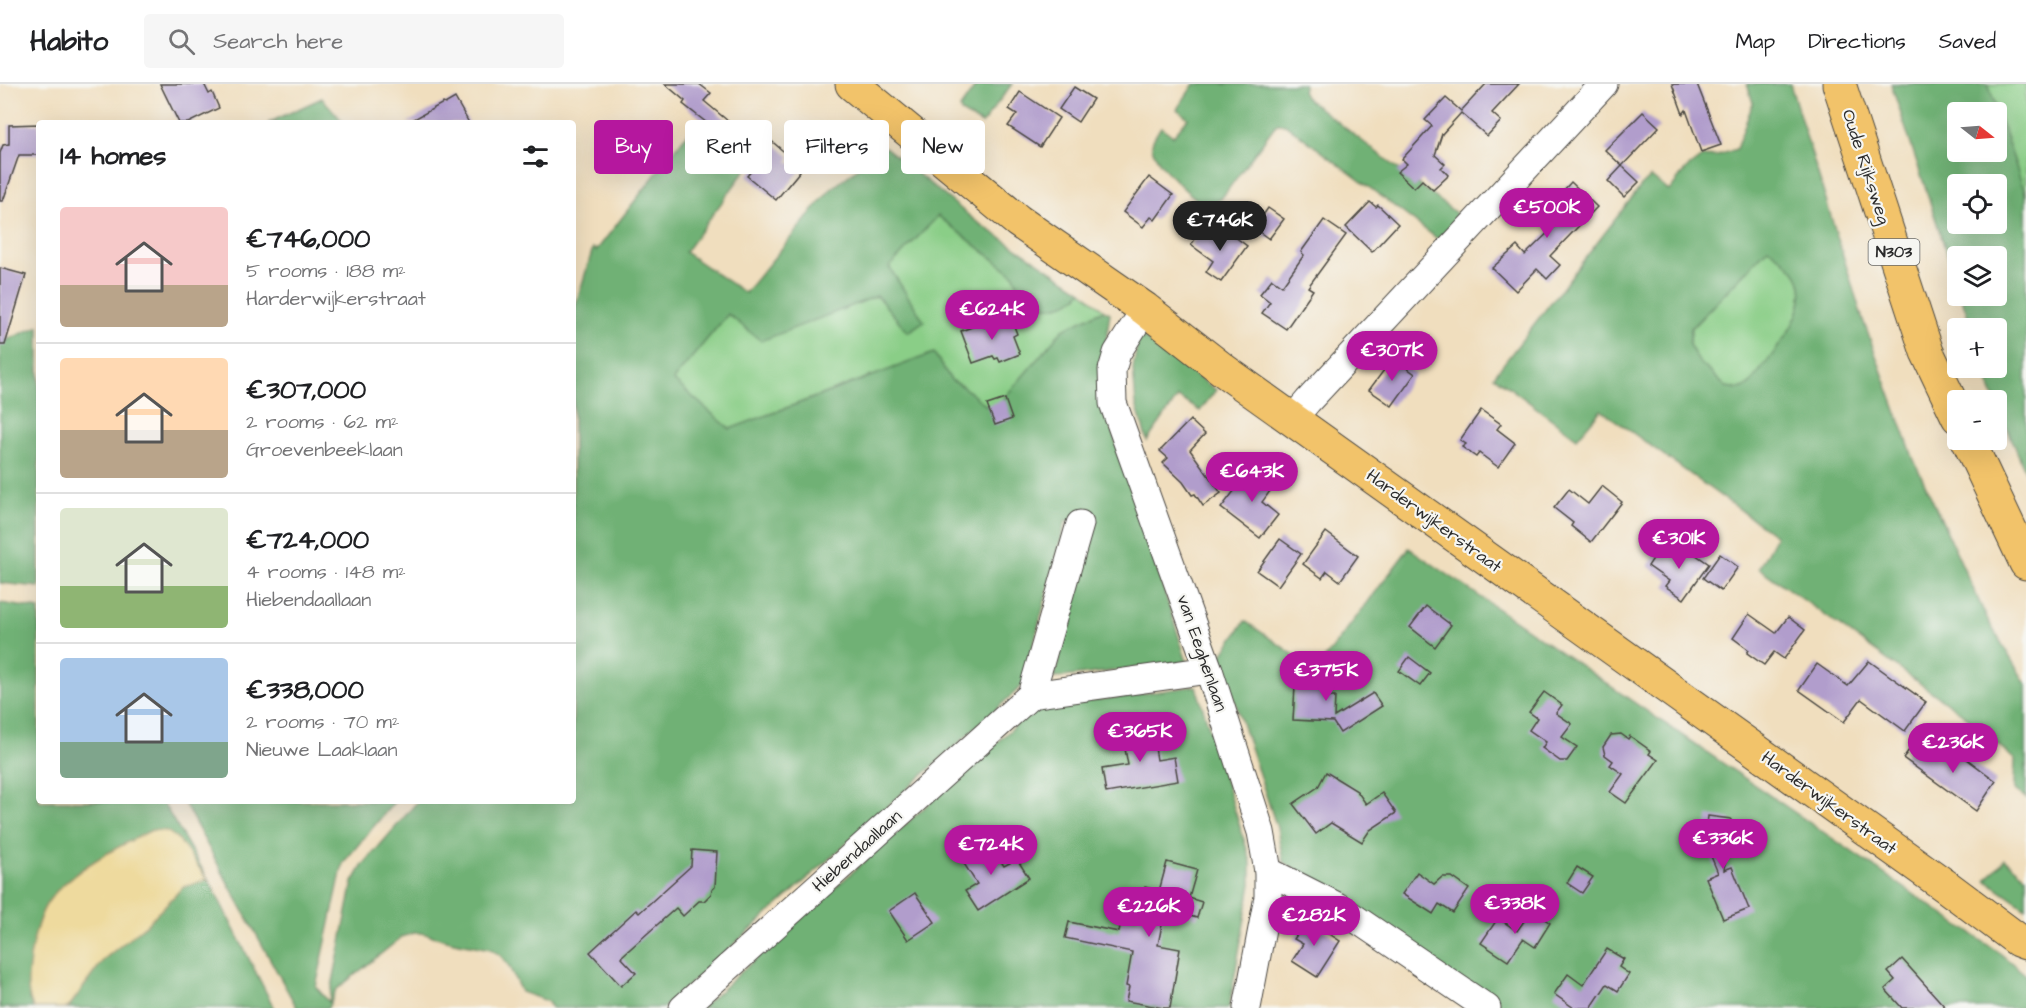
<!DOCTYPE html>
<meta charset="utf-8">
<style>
:root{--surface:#fff;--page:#f6f6f6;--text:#202124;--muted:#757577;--line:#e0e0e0;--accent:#b5179e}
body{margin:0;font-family:"Architects Daughter",sans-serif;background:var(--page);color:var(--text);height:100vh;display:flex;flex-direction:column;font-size:22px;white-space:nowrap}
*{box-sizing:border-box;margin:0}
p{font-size:20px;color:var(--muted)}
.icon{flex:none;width:33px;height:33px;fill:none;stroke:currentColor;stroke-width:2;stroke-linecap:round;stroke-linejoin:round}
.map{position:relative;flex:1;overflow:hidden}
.panel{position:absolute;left:36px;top:36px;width:540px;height:684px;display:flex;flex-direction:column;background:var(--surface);border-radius:6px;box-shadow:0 6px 24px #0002}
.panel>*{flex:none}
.hud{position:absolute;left:594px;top:36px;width:570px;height:54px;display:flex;gap:12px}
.needle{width:39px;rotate:107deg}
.buttons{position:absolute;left:1947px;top:18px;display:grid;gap:12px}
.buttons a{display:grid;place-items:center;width:60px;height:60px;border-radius:6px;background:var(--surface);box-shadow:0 6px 24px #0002;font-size:30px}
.price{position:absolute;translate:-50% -51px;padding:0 14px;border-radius:21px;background:var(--accent);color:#fff;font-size:20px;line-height:39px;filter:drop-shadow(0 2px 3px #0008)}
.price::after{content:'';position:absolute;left:50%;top:36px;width:18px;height:14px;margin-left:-9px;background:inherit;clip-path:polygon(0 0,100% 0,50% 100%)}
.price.current{background:#222;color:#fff}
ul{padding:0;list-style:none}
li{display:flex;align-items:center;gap:18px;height:150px;padding:0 24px}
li+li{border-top:2px solid var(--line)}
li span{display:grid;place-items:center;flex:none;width:168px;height:120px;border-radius:6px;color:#555}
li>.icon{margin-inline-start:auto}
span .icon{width:72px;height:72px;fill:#fffc;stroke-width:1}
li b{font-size:26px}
h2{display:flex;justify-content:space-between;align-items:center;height:72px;padding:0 24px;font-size:26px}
.tag{padding:0 21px;border-radius:6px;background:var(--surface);box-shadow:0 6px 24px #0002;font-size:21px;line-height:54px}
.tag.current{background:var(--accent);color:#fff}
header{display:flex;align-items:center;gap:36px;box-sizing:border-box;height:84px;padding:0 30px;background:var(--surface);border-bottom:2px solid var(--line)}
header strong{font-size:28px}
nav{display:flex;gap:33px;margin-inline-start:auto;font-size:21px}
.search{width:420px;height:54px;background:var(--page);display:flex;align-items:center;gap:15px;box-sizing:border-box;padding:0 21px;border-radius:6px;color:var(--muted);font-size:22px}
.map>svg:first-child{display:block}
.green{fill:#8ace87;stroke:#5a7c59;stroke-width:1.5}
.forest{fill:#6fb174;stroke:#4d6e50;stroke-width:1.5;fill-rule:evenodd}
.sand{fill:#eeda9e;stroke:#8c8264;stroke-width:1.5}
.building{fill:#b19dcc}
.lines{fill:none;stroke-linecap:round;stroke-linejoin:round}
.minor-casing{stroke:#494641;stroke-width:29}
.major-casing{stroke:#494641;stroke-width:35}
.minor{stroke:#fff;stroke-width:27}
.major{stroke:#f2c36a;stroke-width:33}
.labels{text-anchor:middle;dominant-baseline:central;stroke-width:4.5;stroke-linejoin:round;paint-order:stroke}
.shield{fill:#f6f6f2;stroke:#686867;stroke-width:1.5}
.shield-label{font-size:16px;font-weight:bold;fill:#2b2b2b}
.street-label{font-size:18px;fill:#2b2b2b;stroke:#f6f6f2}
</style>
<header>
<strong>Habito</strong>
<div class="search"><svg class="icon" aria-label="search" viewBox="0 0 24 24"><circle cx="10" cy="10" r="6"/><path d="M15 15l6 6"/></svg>Search here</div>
<nav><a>Map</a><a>Directions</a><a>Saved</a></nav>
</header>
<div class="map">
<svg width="2026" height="924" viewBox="0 0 2026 924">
<rect width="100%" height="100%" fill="#f6f6f2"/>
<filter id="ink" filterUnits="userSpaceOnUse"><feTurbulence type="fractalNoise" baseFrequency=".0167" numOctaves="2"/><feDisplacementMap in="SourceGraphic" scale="12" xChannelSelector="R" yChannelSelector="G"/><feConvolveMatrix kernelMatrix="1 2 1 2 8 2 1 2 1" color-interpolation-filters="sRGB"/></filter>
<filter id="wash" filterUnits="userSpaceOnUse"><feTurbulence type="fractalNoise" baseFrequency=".008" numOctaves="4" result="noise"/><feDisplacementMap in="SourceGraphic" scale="24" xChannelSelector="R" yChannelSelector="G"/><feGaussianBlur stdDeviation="1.35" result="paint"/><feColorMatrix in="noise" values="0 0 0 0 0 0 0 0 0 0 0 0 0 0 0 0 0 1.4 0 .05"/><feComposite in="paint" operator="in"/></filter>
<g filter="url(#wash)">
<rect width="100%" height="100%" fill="#f0debe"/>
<!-- green -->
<g class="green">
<path d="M1988,0H2026V112Z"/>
<path d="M938,132L1014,191L1019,204L1031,216L1077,213L1082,207L1104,226L1063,245L993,328L962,302L951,296L871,292L730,345L673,296L728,230L761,256L877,212L909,248L923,237L889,183Z"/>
<path d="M1769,163C1778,173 1792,181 1798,193C1815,228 1768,275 1748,302L1739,305L1726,303L1699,278L1689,261L1692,244Z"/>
</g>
<!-- forest -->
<g class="forest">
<path d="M977,0H1012L982,40L961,28L960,24Z"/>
<path d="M1194,0H1304L1302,7L1305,13L1465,136L1443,159L1285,40H1277L1274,43L1221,115L1214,119H1201C1188,109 1151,77 1152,60C1153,54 1158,48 1161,43L1173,52L1188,34L1177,25Z"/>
<path d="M1747,0H1790L1863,236L1914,376L1988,537L2026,600V714L2015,706L2014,699L2015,676L1968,634L1759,484L1776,452L1601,326L1577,354L1494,292L1641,102L1651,93L1669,107L1686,85L1702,73L1717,72L1736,65L1753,19ZM1768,164C1778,171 1792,181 1798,193C1815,228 1768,275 1748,302L1739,305L1726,303L1699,278L1689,261L1691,244Z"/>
<path d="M1891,0H1988L2026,112V389L1990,303L1984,284H1996V244H1972L1961,212H1996V172H1958L1957,200ZM1958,28H1996V68H1958ZM1958,100H1996V140H1958Z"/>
<path d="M322,14L344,39H268Z"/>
<path d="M693,42L750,80L685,168L745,209L830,106L885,63L977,138L1082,207C1059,234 1024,224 1014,191L938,132L889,183L924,237L908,248L877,212L761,257L728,230L673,296L730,345L934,269L951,296L962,302L993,327L1063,245L1104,226L1110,229L1102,284L1111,343L1187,578L1054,594L1093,443L1066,436L1023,601L663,924H552L547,917L521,908L509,882L501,872L491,865L454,858L422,849H413L402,853L336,906L328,924H297L183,717H395L343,779L316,903L329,918L353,798L363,781L418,717H573V230L593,164L596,167Z"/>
<path d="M39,242V503L0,499V259Z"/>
<path d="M1139,250L1216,306L1200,327L1178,313L1147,357L1136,320L1133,285Z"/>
<path d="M1409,464L2001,870L2026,891V924H1499L1283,777L1277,744L1220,573L1245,537L1316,586Z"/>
<path d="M0,519L39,525V717H162L211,800L274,924H68L104,875L147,840L183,803L196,798L152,746C114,765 52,794 39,837C33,857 32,893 29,915L34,924H0Z"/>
<path d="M1196,602L1251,778V800L1229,924H701L1034,625Z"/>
<path d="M2005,775L2026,792V824L1986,796Z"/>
</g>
<!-- sand -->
<path class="sand" d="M152,746L167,747L179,756L208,796L183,803L147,840L104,875L68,924H34C25,909 28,891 30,874C33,857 37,836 46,821C65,789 119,762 152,746Z"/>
<g id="blocks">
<!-- building -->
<g class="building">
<path d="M160,0H204L209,10L212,8L219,24L188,39H179Z"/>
<path d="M665,0H699L711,9L704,17L752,57L760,47L790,73L787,77L800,87L776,116L747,92L754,84L725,60L722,63L701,46L707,39L683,20L685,17Z"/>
<path d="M1486,0H1519L1492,29L1501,37L1487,52L1461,29L1442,50L1435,71L1445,80L1441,84L1448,91L1447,93L1433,106L1422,96L1414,104L1397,88L1407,80L1402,75L1432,42L1425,36L1446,14L1461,27Z"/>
<path d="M1672,0H1697L1721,61L1701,68L1686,26L1683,30Z"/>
<path d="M1074,3L1093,15L1078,38L1059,25Z"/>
<path d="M1020,8L1059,34L1040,63L1008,42L1017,30L1009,25Z"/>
<path d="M455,14L469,39H407L443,19L445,20Z"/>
<path d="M1643,28L1659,43L1622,82L1605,66Z"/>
<path d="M39,40V71H19L3,117H0V69L3,61L9,60V41Z"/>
<path d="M1622,82L1639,98L1624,113L1608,97Z"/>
<path d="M1149,93L1173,111L1155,136L1151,133L1143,143L1123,128Z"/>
<path d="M1571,98L1597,123L1550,172L1560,181L1547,195L1537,185L1516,207L1492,184L1517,162L1525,171L1558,139L1545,127Z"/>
<path d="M1370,118L1376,123L1378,121L1398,140L1372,168L1346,143Z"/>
<path d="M1268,124L1284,135L1269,155L1254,144Z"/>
<path d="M1324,136L1346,151L1308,203L1313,206L1286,245L1262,229L1270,218L1260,210L1272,195L1282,202L1304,171L1301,168Z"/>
<path d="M1223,144L1247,162L1221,198L1206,188L1213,177L1191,161L1202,145L1215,155Z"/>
<path d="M0,184L26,191L5,261H0Z"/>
<path d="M1011,234L1017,250L1013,252L1020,270L1000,278L998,274L995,275L993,272L973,279L961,247L983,239L984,243Z"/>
<path d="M1393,274L1415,290L1392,322L1369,306Z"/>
<path d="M1005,315L1012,335L995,341L987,321Z"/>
<path d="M1481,326L1501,340L1497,345L1515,359L1498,383L1479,369L1476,373L1462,363L1466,360L1460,356Z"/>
<path d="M1190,336L1205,350L1190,366L1221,409L1203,422L1195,410L1192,411L1183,398L1163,379L1168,374L1160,367Z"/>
<path d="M1264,383L1265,397L1273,403L1262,418L1278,431L1260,454L1221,424L1251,385Z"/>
<path d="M1602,402L1622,418L1591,458L1571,442L1573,439L1554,424L1569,405L1588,420Z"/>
<path d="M1326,448L1358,472L1340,497L1327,487L1322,494L1303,480Z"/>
<path d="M1280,455L1301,470L1278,502L1257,487Z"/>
<path d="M1683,462L1709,480L1684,515L1665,502L1669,497L1648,482L1660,464L1675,474Z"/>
<path d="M1720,470L1738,483L1721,507L1703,494Z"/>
<path d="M1426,522L1451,541L1435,563L1410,543Z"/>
<path d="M1749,530L1776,549L1788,533L1805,546L1784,575L1774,568L1764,581L1747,569L1749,566L1733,554Z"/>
<path d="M1409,573L1430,589L1420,602L1399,587Z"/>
<path d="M1869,577L1926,618L1905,647L1861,615L1844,638L1799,606L1817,580L1848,602Z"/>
<path d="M1296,586L1326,587L1325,613H1335L1334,633L1373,609L1382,622L1340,649L1333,638L1293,636Z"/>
<path d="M1544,608L1562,621L1556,629L1572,640L1562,653L1577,663L1567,677H1560L1542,664L1546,658L1529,646L1537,634L1529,628Z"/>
<path d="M1151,638L1157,676L1174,673L1178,697L1106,709L1102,685L1128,681L1121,643Z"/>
<path d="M1621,650L1628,655L1630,652L1651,667L1649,670L1658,676L1626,719L1610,708L1623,690L1610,681L1613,677L1605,671L1603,663L1611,651Z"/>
<path d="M1915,658L1937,674L1947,660L1996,697L1976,727L1903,674Z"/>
<path d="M1326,688L1357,707L1366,720L1382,709L1396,729L1370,746L1362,758L1331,739L1316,750L1293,720L1318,703Z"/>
<path d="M1708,732L1731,735L1724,786L1732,783L1749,825L1723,835L1706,794L1718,789L1705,758Z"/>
<path d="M988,758L1004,782L1017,775L1029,794L978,827L965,807L977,800L961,775Z"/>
<path d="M692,766L717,768L715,803L712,806L711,810L704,817H699L683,832L676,824L621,873L636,889L621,902L590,868L636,826L639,829L691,782Z"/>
<path d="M1167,778L1197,786L1189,814L1202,818L1197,834L1165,825L1158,861L1180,865L1170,924H1163L1126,917L1129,903L1126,902L1132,868L1065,854L1069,838L1119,848L1122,832L1137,836L1145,803L1159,807Z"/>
<path d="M1577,783L1593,793L1582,809L1567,799Z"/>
<path d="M1417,788L1434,800L1442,793H1452L1469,805L1453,829L1439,820L1433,830L1402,810Z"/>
<path d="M915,809L935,838L908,856L889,827Z"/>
<path d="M1532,826L1550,839L1535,863L1523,855L1508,877L1481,859L1498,834L1517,847Z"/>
<path d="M1320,835L1322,845L1340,857L1317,893L1292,877L1303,860L1294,855L1306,838Z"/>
<path d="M1607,865L1624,875L1619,883L1629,890L1618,907L1607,900L1591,924H1574L1554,910L1568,890L1583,901Z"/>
<path d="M1902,875L1946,924H1902L1885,905L1895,896L1888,888Z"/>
</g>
</g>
</g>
<g filter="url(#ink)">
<use href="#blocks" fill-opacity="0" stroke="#494641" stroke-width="1.5"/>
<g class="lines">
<defs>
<g id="minor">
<path d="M1145,225L1117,269L1112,286L1113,319L1209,586L1261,748L1268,787V813L1247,924"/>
<path d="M1292,336L1308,317L1604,0"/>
<path d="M1031,611L1209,586"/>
<path d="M1268,787L1337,822L1487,924"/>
<path d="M683,924L1031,611L1080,440"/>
</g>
<g id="major">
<path d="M852,0L1018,137L1145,225L1226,288L1947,803L2018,856L2026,859"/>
<path d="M1839,0L1927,268L1958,333"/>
<path d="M1968,356L2026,479"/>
</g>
</defs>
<!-- minor casing -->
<use href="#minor" class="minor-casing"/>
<!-- major casing -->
<use href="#major" class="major-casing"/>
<!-- minor -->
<use href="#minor" class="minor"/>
<!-- major -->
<use href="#major" class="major"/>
</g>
</g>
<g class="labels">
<!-- shield labels -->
<rect class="shield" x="1868.5" y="155" width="51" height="26" rx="4.5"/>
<g class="shield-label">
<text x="1894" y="168">N303</text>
</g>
<!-- street labels -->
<g class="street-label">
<text transform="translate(1866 83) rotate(72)">Oude Rijksweg</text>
<text transform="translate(1434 437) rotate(36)">Harderwijkerstraat</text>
<text transform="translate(1202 569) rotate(71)">van Eeghenlaan</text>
<text transform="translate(1829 719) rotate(36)">Harderwijkerstraat</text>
<text transform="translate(857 767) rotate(-42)">Hiebendaallaan</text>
</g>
</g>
</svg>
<div class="buttons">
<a><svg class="needle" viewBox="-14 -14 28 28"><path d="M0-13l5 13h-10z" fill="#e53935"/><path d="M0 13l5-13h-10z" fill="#757577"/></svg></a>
<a><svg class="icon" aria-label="locate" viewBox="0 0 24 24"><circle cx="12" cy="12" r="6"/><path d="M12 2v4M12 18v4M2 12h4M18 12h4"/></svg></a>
<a><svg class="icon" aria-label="layers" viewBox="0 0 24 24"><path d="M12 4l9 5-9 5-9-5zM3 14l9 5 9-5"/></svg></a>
<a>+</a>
<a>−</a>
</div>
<b class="price" style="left:1547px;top:155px">€500K</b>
<b class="price current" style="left:1220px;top:168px">€746K</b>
<b class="price" style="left:992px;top:257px">€624K</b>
<b class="price" style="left:1392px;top:298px">€307K</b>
<b class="price" style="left:1252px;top:419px">€643K</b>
<b class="price" style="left:1679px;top:486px">€301K</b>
<b class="price" style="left:1326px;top:618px">€375K</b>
<b class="price" style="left:1140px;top:679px">€365K</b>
<b class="price" style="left:1953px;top:690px">€236K</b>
<b class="price" style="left:1723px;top:786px">€336K</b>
<b class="price" style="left:991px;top:792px">€724K</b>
<b class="price" style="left:1515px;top:851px">€338K</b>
<b class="price" style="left:1149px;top:854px">€226K</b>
<b class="price" style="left:1314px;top:863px">€282K</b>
<div class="hud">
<a class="tag current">Buy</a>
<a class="tag">Rent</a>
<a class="tag">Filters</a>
<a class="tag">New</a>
</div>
<section class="panel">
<h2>14 homes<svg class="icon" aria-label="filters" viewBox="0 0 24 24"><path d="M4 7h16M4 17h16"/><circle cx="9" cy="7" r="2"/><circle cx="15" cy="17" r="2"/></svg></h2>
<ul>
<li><span style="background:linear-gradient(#f6c9c9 65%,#b9a48a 0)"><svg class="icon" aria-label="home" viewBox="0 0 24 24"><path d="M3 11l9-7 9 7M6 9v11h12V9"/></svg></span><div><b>€746,000</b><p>5 rooms · 188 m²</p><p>Harderwijkerstraat</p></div></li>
<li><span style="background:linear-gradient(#ffd9b3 60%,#b9a48a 0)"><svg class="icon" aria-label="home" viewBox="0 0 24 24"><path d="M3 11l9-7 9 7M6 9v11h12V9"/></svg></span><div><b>€307,000</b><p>2 rooms · 62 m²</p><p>Groevenbeeklaan</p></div></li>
<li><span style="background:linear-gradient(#dfe7d0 65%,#8fb573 0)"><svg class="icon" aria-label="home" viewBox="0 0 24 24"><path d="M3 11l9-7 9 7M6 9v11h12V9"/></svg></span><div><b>€724,000</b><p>4 rooms · 148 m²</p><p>Hiebendaallaan</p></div></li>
<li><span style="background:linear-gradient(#a9c7e8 70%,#7fa58c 0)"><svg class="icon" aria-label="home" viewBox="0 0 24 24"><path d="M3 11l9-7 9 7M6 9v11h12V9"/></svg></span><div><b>€338,000</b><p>2 rooms · 70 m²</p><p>Nieuwe Laaklaan</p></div></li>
</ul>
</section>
</div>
